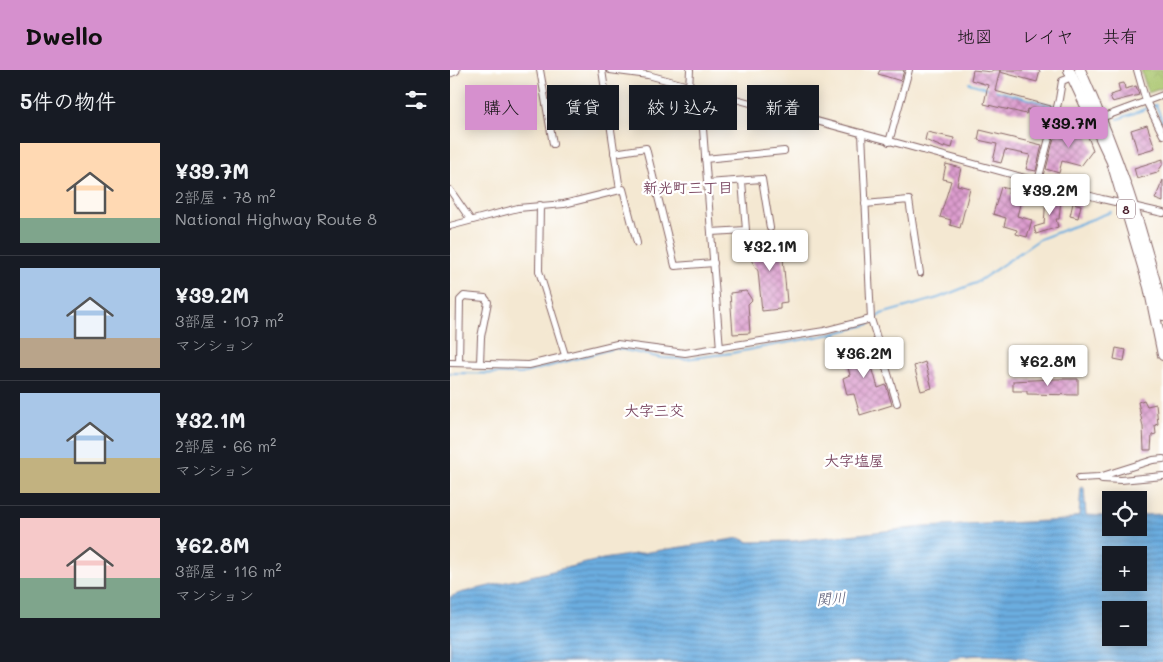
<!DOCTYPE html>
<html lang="ja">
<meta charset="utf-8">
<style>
:root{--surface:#171b24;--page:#242831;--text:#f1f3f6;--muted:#9ea1a6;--line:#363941;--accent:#d690ce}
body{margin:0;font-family:Mali,"Klee One",sans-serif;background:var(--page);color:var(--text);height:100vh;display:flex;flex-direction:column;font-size:19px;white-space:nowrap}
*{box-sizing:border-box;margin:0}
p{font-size:16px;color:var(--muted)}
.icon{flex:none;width:28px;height:28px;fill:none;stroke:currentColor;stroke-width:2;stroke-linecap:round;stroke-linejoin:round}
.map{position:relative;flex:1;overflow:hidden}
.side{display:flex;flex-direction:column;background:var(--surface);width:450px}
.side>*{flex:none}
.hud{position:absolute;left:15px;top:15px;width:475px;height:45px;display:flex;gap:10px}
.buttons{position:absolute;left:652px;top:421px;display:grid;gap:10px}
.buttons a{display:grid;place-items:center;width:45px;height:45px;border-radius:0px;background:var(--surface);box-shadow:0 2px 12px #0003;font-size:25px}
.price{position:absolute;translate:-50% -42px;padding:0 11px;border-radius:5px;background:#fff;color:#222;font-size:16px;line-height:32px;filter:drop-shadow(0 1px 2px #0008)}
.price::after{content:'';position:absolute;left:50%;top:30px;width:15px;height:11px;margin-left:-8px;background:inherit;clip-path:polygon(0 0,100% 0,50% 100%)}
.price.active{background:var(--accent);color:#111}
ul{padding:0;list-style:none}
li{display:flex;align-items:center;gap:15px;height:125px;padding:0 20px}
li+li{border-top:1px solid var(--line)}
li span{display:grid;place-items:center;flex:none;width:140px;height:100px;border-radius:0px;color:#555}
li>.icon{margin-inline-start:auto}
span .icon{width:60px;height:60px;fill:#fffc;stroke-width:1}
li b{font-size:21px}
h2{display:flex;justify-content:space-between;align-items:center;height:60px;padding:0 20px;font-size:21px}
.tag{padding:0 18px;border-radius:0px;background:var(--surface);box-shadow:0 2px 12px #0003;font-size:18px;line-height:45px}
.tag.active{background:var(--accent);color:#111}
header{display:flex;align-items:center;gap:30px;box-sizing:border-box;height:70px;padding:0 25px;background:var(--accent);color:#111}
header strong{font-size:24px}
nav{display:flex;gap:28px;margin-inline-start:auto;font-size:18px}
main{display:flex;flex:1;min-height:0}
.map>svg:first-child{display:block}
.park{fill:url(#park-crowns);stroke:#78724b}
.water{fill:url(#water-rules);stroke:#5a6686;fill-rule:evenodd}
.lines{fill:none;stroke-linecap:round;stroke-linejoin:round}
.stream{stroke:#6bade0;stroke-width:2}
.building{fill:url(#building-cross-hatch)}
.minor-casing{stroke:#866565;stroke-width:8}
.major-casing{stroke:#866565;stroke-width:11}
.highway-casing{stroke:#866565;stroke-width:12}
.minor{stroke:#fff;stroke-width:6}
.major{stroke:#fff;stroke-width:9}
.highway{stroke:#fff;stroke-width:10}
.labels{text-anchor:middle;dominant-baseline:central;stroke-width:4.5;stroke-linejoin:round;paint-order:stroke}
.shield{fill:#fff;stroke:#80626b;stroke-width:1}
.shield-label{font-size:12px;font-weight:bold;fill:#4a1f2b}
.neighbourhood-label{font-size:15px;font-weight:bold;fill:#7d4b64;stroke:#fff}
.water-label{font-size:15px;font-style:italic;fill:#575873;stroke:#fff}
</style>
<header>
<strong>Dwello</strong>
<nav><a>地図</a><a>レイヤ</a><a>共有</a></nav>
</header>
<main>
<section class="side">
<h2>5件の物件<svg class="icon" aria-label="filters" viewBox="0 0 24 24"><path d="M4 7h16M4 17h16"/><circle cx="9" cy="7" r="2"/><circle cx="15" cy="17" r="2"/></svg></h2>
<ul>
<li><span style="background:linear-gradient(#ffd9b3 75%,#7fa58c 0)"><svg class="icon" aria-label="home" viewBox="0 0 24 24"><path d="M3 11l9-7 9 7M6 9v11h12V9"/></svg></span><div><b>¥39.7M</b><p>2部屋 · 78 m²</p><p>National Highway Route 8</p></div></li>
<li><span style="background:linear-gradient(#a9c7e8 70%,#b9a48a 0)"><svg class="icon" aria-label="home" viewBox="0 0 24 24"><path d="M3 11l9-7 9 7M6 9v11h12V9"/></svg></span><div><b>¥39.2M</b><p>3部屋 · 107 m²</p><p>マンション</p></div></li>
<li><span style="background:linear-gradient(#a9c7e8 65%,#c2b280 0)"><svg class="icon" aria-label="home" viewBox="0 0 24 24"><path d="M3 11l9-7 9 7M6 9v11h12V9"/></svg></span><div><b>¥32.1M</b><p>2部屋 · 66 m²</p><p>マンション</p></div></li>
<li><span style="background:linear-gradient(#f6c9c9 60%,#7fa58c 0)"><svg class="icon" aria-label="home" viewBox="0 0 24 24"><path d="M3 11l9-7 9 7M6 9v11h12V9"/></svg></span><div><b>¥62.8M</b><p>3部屋 · 116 m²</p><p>マンション</p></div></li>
</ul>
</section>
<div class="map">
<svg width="713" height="592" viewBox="0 0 713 592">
<defs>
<pattern id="park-crowns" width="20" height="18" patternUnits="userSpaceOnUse" patternTransform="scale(1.25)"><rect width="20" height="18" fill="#a7c46b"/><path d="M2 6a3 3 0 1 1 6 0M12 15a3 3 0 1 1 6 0" fill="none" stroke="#91a85d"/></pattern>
<pattern id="water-rules" width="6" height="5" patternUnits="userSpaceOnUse" patternTransform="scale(1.25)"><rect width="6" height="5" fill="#6bade0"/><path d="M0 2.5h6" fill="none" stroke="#5a8cb6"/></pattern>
<pattern id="building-cross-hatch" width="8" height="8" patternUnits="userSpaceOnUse" patternTransform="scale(1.25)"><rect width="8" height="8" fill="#dc9cce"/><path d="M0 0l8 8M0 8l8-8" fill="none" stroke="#b47fa7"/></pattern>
</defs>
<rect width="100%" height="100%" fill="#fff"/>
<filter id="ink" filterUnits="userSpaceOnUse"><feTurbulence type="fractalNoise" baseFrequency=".02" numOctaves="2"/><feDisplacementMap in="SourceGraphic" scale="10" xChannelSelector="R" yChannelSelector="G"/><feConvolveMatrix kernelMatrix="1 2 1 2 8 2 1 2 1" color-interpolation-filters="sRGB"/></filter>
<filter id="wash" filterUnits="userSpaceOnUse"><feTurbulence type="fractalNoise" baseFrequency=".0096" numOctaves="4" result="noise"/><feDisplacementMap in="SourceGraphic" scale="20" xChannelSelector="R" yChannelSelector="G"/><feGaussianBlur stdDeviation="1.12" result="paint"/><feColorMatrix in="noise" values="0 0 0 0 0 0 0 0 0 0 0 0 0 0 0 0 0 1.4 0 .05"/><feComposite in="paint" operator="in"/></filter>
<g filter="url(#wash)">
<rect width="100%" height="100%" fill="#f4e8d2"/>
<!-- park -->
<path class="park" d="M691,0H713V18L698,23Z"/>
<!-- water -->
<path class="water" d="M631,417L634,418L636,445L661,446V458H689V445L713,444V592H593C564,585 531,583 501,588L498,592L490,590L473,592H0V527L10,523L153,489L290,468L299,472L342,471L473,457L617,450L629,445ZM661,485H689V512H661ZM661,540H689V568H661Z"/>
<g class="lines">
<!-- stream -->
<g class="stream">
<path d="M519,13L540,19"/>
<path d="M544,20L605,36"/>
<path d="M609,37L629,42"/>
<path d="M668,49L706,35L713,53"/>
<path d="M423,251L431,244L488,228L526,213L590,169L661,142"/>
<path d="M0,303L71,304L165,278L212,288L235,289L282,283L382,264L420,254"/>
</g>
</g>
<g id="blocks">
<!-- building -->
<g class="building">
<path d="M430,0H454L451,11L428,4Z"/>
<path d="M523,0L542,2V0H550L545,21L601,36L599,44L577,39L576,44L534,34L538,15L521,10Z"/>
<path d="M550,0H585L590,1L587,12L550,2Z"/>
<path d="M674,13L675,19L686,16L689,25L662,32L660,25L670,22L668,14Z"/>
<path d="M697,55L705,78L688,83L681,60Z"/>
<path d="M607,56L637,64L643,80L631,96L612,91L609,103L596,99Z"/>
<path d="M530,60L592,75L586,101L576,99L580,85L555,80L551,93L543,91L547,74L528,70Z"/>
<path d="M477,62L504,68L502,78L495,76L494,78L475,70Z"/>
<path d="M713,89V94L707,103L687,109L684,98Z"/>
<path d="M496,94L511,98L507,115L520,118L510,158L500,155L501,150L490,147L501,111L493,109Z"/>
<path d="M713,110V132L705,129Z"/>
<path d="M551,117L559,119L558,124L572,127L567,146L582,150L577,167L566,164L567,160L554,156L556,148L543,144Z"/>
<path d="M596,128L611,129L609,149H606L608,157L586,164L584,157L594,154Z"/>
<path d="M623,133L631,135L628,148L620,146Z"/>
<path d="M324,164L325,178L332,177L337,232L330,233V239L312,241L308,201L295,180L307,178L305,167Z"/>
<path d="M296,221L302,230L298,234L300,263L283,264L280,223Z"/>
<path d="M413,271L416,278L423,276L425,284L419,286L428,318L436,315L442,335L410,345L404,324L397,325L393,308L400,305L392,277Z"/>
<path d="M666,278L676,280L674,291L664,289Z"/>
<path d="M475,292L482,318L471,321L464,296Z"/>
<path d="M602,309H628V325L577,324V321H563V311Z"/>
<path d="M694,330L697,336L706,334L708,354L705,355L706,364L702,365L701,380H694L693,357L688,332Z"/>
</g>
</g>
</g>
<g filter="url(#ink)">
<use href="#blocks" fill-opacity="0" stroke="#866565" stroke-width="1"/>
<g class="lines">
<defs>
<g id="minor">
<path d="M90,0L103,74"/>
<path d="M160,0L198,5L652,129L713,143"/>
<path d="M687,0L696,31L713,65"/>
<path d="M239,18L240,0"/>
<path d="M250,20L270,279"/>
<path d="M651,48L713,25"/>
<path d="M412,63L421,249L447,333"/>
<path d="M439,72L459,0"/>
<path d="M164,83L196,78L225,196L264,193"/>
<path d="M255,89L334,81"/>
<path d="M588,111L609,29L612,11L622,7"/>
<path d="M257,113L312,109L320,158"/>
<path d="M0,120L20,149"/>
<path d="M170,120L173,119L187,173"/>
<path d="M415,134L459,130L470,203"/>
<path d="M90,135L89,201L115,285"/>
<path d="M0,156L68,138L114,134L170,120L152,0"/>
<path d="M261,162L296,160L292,111"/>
<path d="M0,293L79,295L167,274L235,283L374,261L421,249"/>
<path d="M9,293L10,230L14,226L35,228L38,232L31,267L30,293"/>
<path d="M629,408L649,407L703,390L713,389"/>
<path d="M652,409L671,410L713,406"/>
</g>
<path id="major" d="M0,2L5,0"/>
<g id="highway">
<path d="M619,0L662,92L699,217L713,285"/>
<path d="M630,0C666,82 693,157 713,245"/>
</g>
</defs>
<!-- minor casing -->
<use href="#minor" class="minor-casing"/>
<!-- major casing -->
<use href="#major" class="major-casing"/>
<!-- highway casing -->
<use href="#highway" class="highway-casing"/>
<!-- minor -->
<use href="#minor" class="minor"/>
<!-- major -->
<use href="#major" class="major"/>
<!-- highway -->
<use href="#highway" class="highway"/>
</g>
</g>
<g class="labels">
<!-- shield labels -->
<rect class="shield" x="667" y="129.5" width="18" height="19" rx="4"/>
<g class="shield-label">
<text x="676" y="139">8</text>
</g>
<!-- neighbourhood labels -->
<g class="neighbourhood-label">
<text x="238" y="117">新光町三丁目</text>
<text x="204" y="340">大字三交</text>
<text x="404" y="390">大字塩屋</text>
</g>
<!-- water labels -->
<g class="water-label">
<text transform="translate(381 528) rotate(-4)">関川</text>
</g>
</g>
</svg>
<div class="buttons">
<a><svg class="icon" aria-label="locate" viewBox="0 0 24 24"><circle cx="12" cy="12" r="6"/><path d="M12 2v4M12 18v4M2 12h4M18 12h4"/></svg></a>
<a>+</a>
<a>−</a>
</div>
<b class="price active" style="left:619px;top:79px">¥39.7M</b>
<b class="price" style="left:600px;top:146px">¥39.2M</b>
<b class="price" style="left:320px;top:202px">¥32.1M</b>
<b class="price" style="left:414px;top:309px">¥36.2M</b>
<b class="price" style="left:598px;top:317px">¥62.8M</b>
<div class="hud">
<a class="tag active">購入</a>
<a class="tag">賃貸</a>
<a class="tag">絞り込み</a>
<a class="tag">新着</a>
</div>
</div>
</main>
